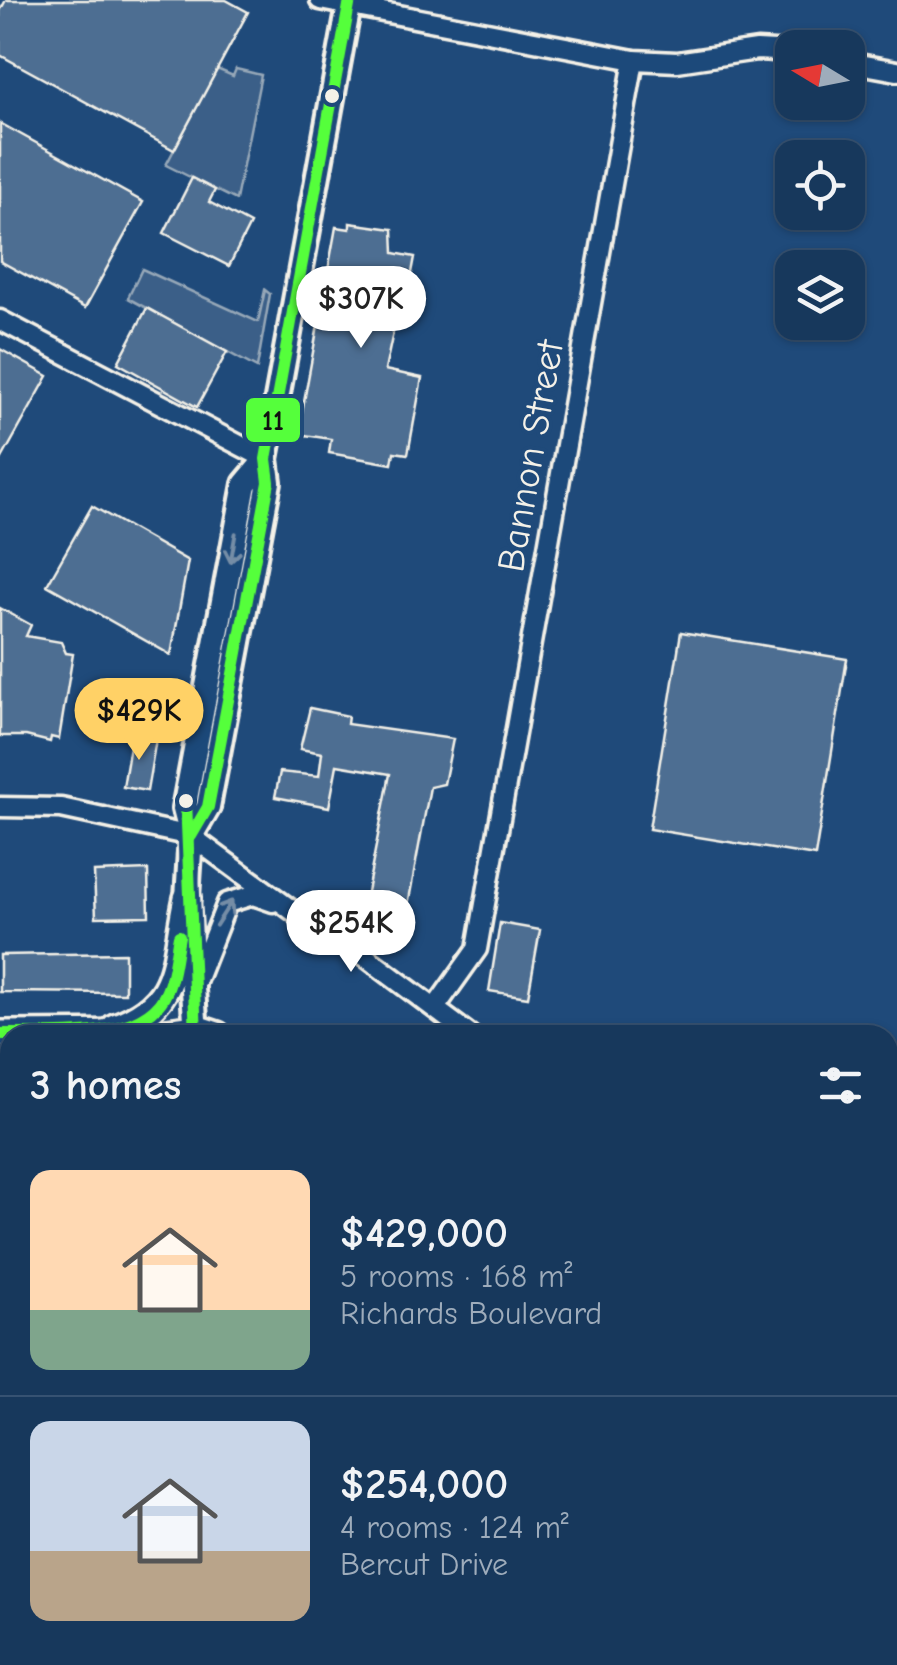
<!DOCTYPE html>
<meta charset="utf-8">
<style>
:root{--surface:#17385c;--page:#203f62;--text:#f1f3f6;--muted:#9eacbb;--line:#365272;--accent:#ffd166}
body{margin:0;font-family:"Comic Neue",sans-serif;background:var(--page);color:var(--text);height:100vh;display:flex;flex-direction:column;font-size:38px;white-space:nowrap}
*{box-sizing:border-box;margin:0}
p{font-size:32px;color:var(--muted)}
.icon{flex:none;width:55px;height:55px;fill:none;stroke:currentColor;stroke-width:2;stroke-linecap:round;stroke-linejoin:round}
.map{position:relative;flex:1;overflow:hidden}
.drawer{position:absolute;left:0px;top:1025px;width:898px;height:640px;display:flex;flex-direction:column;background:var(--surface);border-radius:30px 30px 0 0;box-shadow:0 2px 8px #0004,0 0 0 2px var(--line)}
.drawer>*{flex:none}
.needle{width:65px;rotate:280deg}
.buttons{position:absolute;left:775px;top:30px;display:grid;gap:20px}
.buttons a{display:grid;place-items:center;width:90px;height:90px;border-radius:20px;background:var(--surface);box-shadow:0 2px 8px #0004,0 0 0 2px var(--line);font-size:50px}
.price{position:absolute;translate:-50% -85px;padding:0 22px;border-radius:35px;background:#fff;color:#222;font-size:32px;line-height:65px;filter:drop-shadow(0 2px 5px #0008)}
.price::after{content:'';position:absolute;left:50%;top:60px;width:30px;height:22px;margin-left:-15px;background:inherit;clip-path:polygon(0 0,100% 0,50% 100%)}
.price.current{background:var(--accent);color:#111}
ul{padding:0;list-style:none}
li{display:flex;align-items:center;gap:30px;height:250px;padding:0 30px}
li+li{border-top:2px solid var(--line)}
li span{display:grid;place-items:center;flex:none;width:280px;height:200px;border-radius:20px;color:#555}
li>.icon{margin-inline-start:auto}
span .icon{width:120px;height:120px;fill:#fffc;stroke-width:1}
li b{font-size:42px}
h2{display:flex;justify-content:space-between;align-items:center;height:120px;padding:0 30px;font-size:42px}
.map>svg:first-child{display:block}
.green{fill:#3a5f88;stroke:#97a8b8;stroke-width:2.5}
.building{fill:#4d6e92;stroke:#f4f1e8;stroke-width:2.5}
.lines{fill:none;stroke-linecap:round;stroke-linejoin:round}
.minor-casing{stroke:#f4f1e8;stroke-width:25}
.major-casing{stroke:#f4f1e8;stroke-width:30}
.highway-casing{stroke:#f4f1e8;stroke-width:32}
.minor{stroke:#1f4a7a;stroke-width:18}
.major{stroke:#1f4a7a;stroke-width:22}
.highway{stroke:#1f4a7a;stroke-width:25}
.bus-1-casing{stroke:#1f4a7a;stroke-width:20}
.bus-1{stroke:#55ff3b;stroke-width:12}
.oneway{stroke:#748da6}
.bus-dot{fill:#f4f1e8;stroke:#1f4a7a;stroke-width:4}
.labels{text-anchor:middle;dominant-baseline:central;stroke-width:8;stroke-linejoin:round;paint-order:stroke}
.street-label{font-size:38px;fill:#f4f1e8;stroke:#1f4a7a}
.line-badge{stroke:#1f4a7a;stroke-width:4}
.pale-badge-label{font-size:28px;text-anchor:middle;font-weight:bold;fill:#111}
</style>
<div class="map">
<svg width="897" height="1665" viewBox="0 0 897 1665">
<rect width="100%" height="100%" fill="#1f4a7a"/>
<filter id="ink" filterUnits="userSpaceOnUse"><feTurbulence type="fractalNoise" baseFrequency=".01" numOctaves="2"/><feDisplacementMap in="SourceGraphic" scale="20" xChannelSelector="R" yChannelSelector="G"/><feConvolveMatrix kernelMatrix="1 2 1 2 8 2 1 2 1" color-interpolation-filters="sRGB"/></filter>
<g filter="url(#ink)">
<!-- green -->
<g class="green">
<path d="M217,69L233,76L236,69L261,75L236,200L166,165Z"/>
<path d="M142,269L258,322L265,290L270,294L257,368L128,298Z"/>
<path d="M0,1496L10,1505V1655H188L200,1665H0Z"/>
</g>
<!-- building -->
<g class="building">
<path d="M6,0H226L248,12L174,150L0,55V11Z"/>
<path d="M0,123L143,202L85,308L0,261Z"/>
<path d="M192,178L215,190L209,202L250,224L229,266L164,233Z"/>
<path d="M350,223L393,229L394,253L415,257L404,315L397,314L385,370L422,378L408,454L394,452L392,464L329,453L331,439L298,434L336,227L350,229Z"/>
<path d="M147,308L227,352L197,407L118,363Z"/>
<path d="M0,349L48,376L0,462Z"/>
<path d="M92,506L188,561L171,655L47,585Z"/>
<path d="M0,608L31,625L26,636L61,642L66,653L73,654L59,739L51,737L50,742L26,736H0Z"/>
<path d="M681,632L847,659L815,856L649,829Z"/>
<path d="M102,695L126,699L134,711L107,731L98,718Z"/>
<path d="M310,708L348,716L347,724L453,739L444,784L430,787L408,905L366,897L390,774L337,765L329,807L275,797L280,772L319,776L322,753L300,749Z"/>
<path d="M132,734L156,739L147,791L123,787Z"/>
<path d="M148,870L149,916L96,917L94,872Z"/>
<path d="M500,923L540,930L528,997L489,991Z"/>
<path d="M125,953V993L0,992V955Z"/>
</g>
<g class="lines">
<defs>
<g id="minor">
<path d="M320,0L634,60L677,62L757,50L792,52"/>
<path d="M848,62L897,71"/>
<path d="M0,320L266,459"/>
<path d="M0,807L61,808L191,836L312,925L347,943L470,1035"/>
<path d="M196,982L227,903L253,895L273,902"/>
<path d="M435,1008L477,949L634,60"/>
<path d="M888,1224L897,1225"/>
<path d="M0,1296L10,1306"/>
<path d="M888,1418L897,1421"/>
<path d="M888,1520L897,1522"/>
</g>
<g id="major">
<path d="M191,836L208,807L269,482L266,459L350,0"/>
<path d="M196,1035L187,898L191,836L184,809L245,484L266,459"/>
</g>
<g id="highway">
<path d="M115,1027C183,1002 173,961 187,898"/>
<path d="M0,1034L159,1033L196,1028L217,1035"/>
<path d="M0,1091H10"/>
<path d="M0,1144H10"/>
<path d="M0,1209L10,1210"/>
<path d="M888,1285L897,1287"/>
<path d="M888,1341L897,1343"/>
</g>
</defs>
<!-- minor casing -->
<use href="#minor" class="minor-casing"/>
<!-- major casing -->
<use href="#major" class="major-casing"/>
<!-- highway casing -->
<use href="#highway" class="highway-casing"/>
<!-- minor -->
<use href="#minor" class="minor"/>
<!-- major -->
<use href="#major" class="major"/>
<!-- highway -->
<use href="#highway" class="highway"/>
<defs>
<g id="bus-1">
<path d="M186,801L196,1035"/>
<path d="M191,836L208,807L269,482L266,459L350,0"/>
<path d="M0,1034C45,1033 138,1043 164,997C174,979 175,956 179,936"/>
</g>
</defs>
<!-- bus-1 casing -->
<use href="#bus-1" class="bus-1-casing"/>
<!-- bus-1 -->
<use href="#bus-1" class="bus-1"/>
</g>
<!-- one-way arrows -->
<defs><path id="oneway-shaft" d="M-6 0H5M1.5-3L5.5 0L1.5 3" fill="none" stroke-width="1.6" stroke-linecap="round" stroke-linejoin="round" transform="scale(2.5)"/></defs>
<g class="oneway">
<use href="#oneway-shaft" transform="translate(233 548) rotate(100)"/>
<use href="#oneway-shaft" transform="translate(224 913) rotate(-57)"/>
</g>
</g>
<!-- markers -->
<g class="bus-dot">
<circle cx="332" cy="96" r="9"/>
<circle cx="186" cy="801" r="9"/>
</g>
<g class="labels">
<!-- street labels -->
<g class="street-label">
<text transform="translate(531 456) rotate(-80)">Bannon Street</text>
</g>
</g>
<rect class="line-badge" x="244" y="396" width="58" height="48" rx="10" fill="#55ff3b"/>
<g class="pale-badge-label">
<text x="273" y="430">11</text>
</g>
</svg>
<div class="buttons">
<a><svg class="needle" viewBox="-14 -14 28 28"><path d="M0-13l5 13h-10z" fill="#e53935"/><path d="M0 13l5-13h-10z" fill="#9eacbb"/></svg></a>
<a><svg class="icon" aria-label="locate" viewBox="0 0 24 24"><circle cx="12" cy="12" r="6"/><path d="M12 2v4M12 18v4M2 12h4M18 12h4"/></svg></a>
<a><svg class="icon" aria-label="layers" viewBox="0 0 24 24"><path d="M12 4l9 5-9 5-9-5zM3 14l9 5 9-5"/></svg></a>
</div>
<b class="price" style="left:361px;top:351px">$307K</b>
<b class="price current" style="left:139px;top:763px">$429K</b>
<b class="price" style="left:351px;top:975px">$254K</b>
<section class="drawer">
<h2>3 homes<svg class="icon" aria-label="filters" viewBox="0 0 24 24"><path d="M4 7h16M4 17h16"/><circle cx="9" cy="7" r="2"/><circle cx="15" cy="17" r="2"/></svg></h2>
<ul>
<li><span style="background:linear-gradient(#ffd9b3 70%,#7fa58c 0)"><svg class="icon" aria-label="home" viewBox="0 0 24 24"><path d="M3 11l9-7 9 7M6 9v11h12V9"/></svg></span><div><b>$429,000</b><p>5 rooms · 168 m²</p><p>Richards Boulevard</p></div></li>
<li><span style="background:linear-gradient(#c9d6e8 65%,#b9a48a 0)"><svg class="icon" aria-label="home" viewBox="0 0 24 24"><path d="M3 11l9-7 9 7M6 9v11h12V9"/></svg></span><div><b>$254,000</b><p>4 rooms · 124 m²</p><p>Bercut Drive</p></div></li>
</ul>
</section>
</div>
